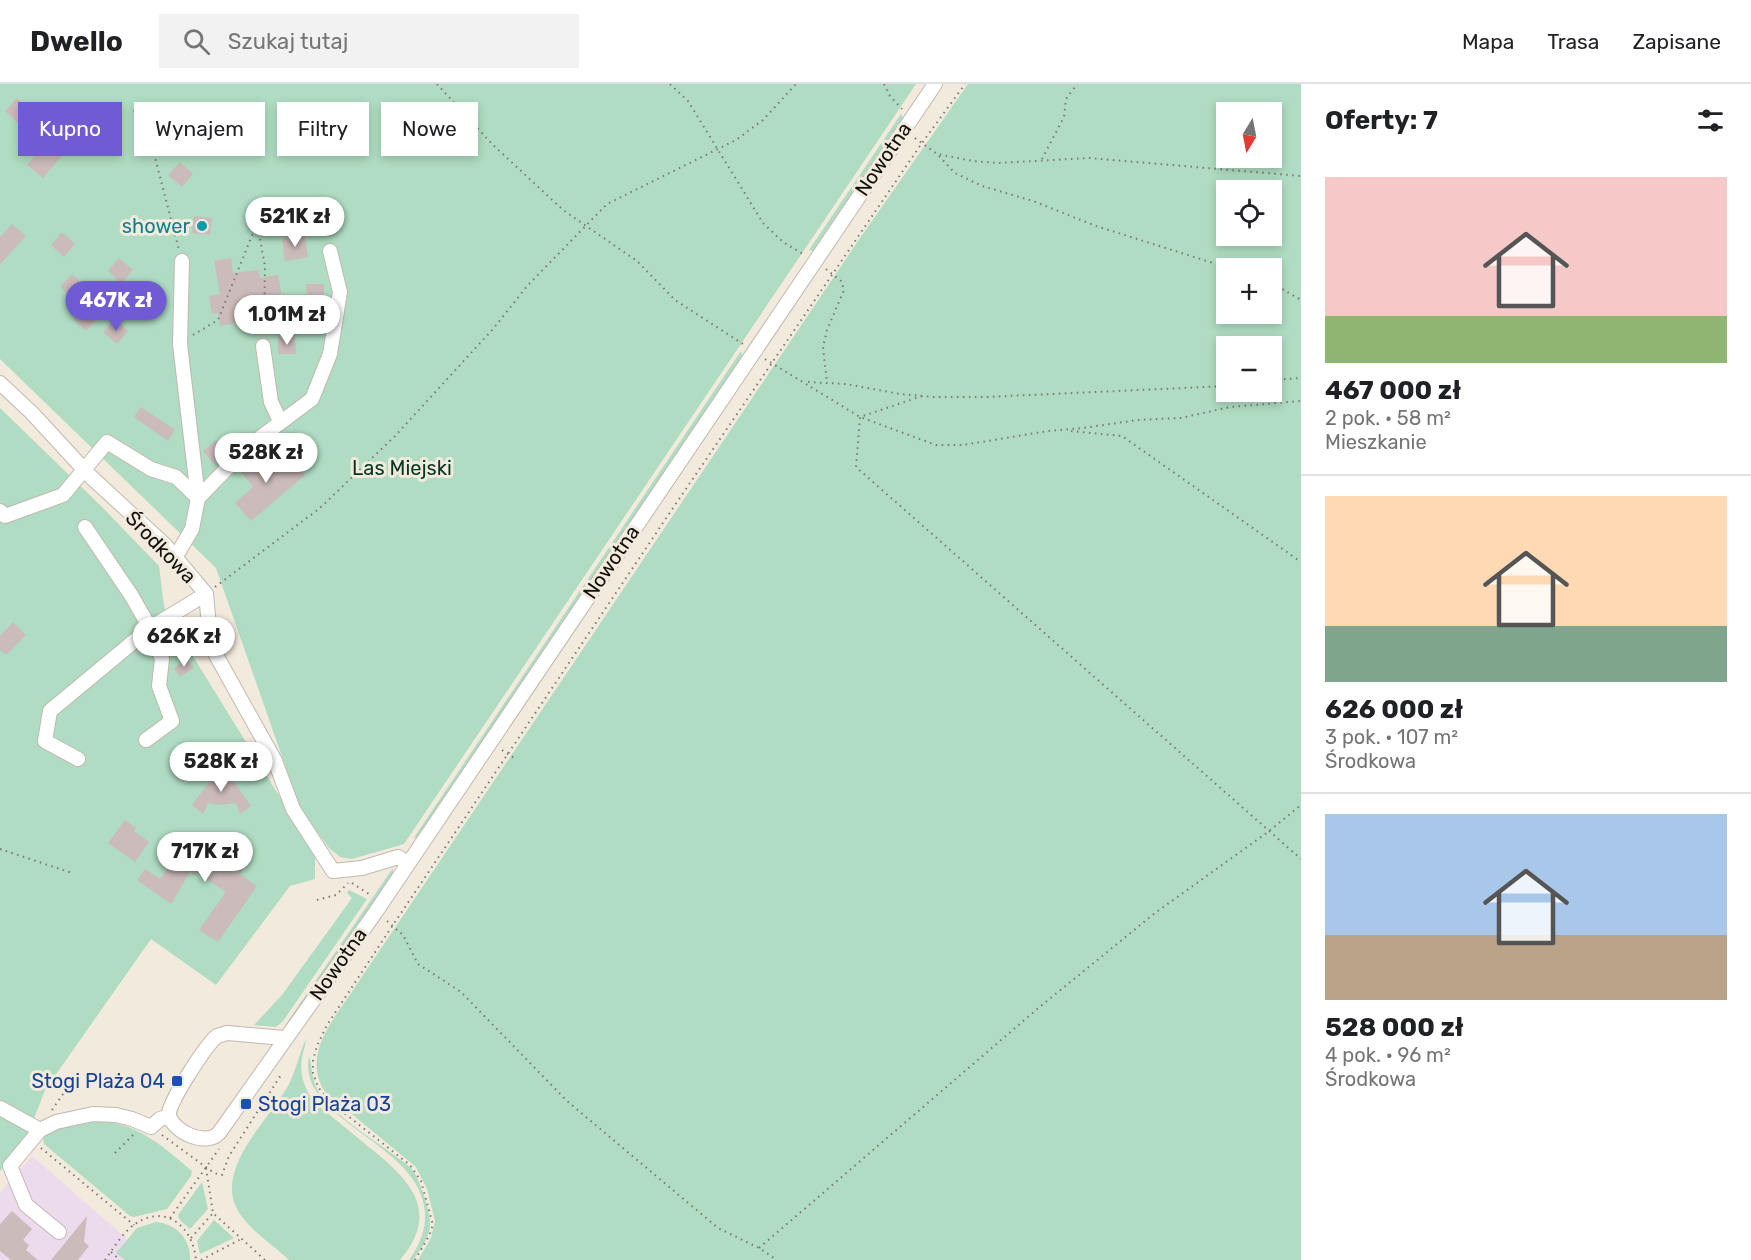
<!DOCTYPE html>
<html lang="pl">
<meta charset="utf-8">
<style>
:root{--surface:#fff;--page:#f2f2f2;--text:#202124;--muted:#757577;--line:#e0e0e0;--accent:#705bd5}
body{margin:0;font-family:Rubik,sans-serif;background:var(--page);color:var(--text);height:100vh;display:flex;flex-direction:column;font-size:22px;white-space:nowrap}
*{box-sizing:border-box;margin:0}
p{font-size:20px;color:var(--muted)}
.icon{flex:none;width:33px;height:33px;fill:none;stroke:currentColor;stroke-width:2;stroke-linecap:round;stroke-linejoin:round}
.map{position:relative;flex:1;overflow:hidden}
.panel{display:flex;flex-direction:column;background:var(--surface);width:450px}
.panel>*{flex:none}
.guide{position:absolute;left:18px;top:18px;width:570px;height:54px;display:flex;gap:12px}
.needle{width:39px;rotate:190deg}
.tools{position:absolute;left:1216px;top:18px;display:grid;gap:12px}
.tools a{display:grid;place-items:center;width:66px;height:66px;border-radius:0px;background:var(--surface);box-shadow:0 3px 9px #0003;font-size:30px}
.price{position:absolute;translate:-50% -51px;padding:0 14px;border-radius:21px;background:#fff;color:#222;font-size:20px;line-height:39px;filter:drop-shadow(0 2px 3px #0008)}
.price::after{content:'';position:absolute;left:50%;top:36px;width:18px;height:14px;margin-left:-9px;background:inherit;clip-path:polygon(0 0,100% 0,50% 100%)}
.price.current{background:var(--accent);color:#fff}
ul{padding:0;list-style:none}
li{display:grid;align-content:center;gap:12px;height:318px;padding:0 24px}
li+li{border-top:2px solid var(--line)}
li span{display:grid;place-items:center;height:186px;border-radius:0px;color:#555}
li>.icon{margin-inline-start:auto}
span .icon{width:108px;height:108px;fill:#fffc;stroke-width:1}
li b{font-size:26px}
h2{display:flex;justify-content:space-between;align-items:center;height:72px;padding:0 24px;font-size:26px}
.chip{padding:0 21px;border-radius:0px;background:var(--surface);box-shadow:0 3px 9px #0003;font-size:21px;line-height:54px}
.chip.current{background:var(--accent);color:#fff}
header{display:flex;align-items:center;gap:36px;box-sizing:border-box;height:84px;padding:0 30px;background:var(--surface);border-bottom:2px solid var(--line)}
header strong{font-size:28px}
nav{display:flex;gap:33px;margin-inline-start:auto;font-size:21px}
.search{width:420px;height:54px;background:var(--page);display:flex;align-items:center;gap:15px;box-sizing:border-box;padding:0 21px;border-radius:0px;color:var(--muted);font-size:22px}
main{display:flex;flex:1;min-height:0}
.map>svg:first-child{display:block}
.commercial{fill:#ecdbed}
.green{fill:#afdcc2;fill-rule:evenodd}
.building{fill:#cbbbba}
.lines{fill:none;stroke-linecap:round;stroke-linejoin:round}
.minor-casing{stroke:#c1b9ae;stroke-width:16}
.path{stroke:#7d7870;stroke-width:2;stroke-dasharray:1.5 4.5;stroke-linecap:butt}
.minor{stroke:#fff;stroke-width:14}
.culture-dot{fill:#0f9aa8;stroke:#f3eade;stroke-width:2}
.transit-dot{fill:#1a4fb4;stroke:#f3eade;stroke-width:2}
.labels{text-anchor:middle;dominant-baseline:central;stroke-width:6;stroke-linejoin:round;paint-order:stroke}
.street-label{font-size:20px;fill:#12100c;stroke:#f3eade}
.culture-label{font-size:20px;fill:#0d838f;stroke:#f3eade;text-anchor:end}
.park-label{font-size:20px;fill:#00351f;stroke:#f3eade}
.transit-label{font-size:20px;fill:#164399;stroke:#f3eade;text-anchor:end}
</style>
<header>
<strong>Dwello</strong>
<div class="search"><svg class="icon" aria-label="search" viewBox="0 0 24 24"><circle cx="10" cy="10" r="6"/><path d="M15 15l6 6"/></svg>Szukaj tutaj</div>
<nav><a>Mapa</a><a>Trasa</a><a>Zapisane</a></nav>
</header>
<main>
<div class="map">
<svg width="1301" height="1176" viewBox="0 0 1301 1176">
<rect width="100%" height="100%" fill="#f3eade"/>
<!-- commercial -->
<path class="commercial" d="M32,1072L127,1155L117,1169L125,1176H0V1109Z"/>
<!-- green -->
<g class="green">
<path d="M0,0H916L404,760L352,775L340,773L329,764L300,724L216,484L0,275Z"/>
<path d="M968,0H1301V1176H418L431,1154L435,1137L427,1105L416,1083L325,1008C302,972 331,939 351,909L858,157ZM1227,28H1272V74H1227ZM1227,106H1272V152H1227ZM1227,184H1272V230H1227ZM1227,262H1272V308H1227Z"/>
<path d="M901,30L903,34L813,167L809,166Z"/>
<path d="M741,267L742,272L428,738L418,752L413,755Z"/>
<path d="M0,324L102,423L159,482L164,522L170,535L315,770V795L290,802L216,901L151,855L45,1006L27,1053L0,1087Z"/>
<path d="M393,784V790L299,926L284,943Z"/>
<path d="M349,806L367,815L283,937L276,943L254,941L282,911L352,814L347,809Z"/>
<path d="M306,955C306,960 303,968 302,974C299,991 305,1005 314,1018C330,1031 347,1045 364,1059C405,1092 444,1124 400,1176H289C272,1160 246,1144 236,1123C217,1083 269,1035 288,1002C296,987 299,970 306,955Z"/>
<path d="M309,972C313,984 311,998 320,1010C342,1039 382,1060 410,1083C419,1091 432,1132 430,1143C428,1156 420,1166 413,1176H409C419,1162 426,1146 425,1129C422,1059 296,1037 309,972Z"/>
<path d="M87,1037C133,1035 158,1058 192,1087L191,1092L167,1125L134,1133L130,1132L44,1060L43,1053L54,1045Z"/>
<path d="M202,1098L208,1125L190,1145L179,1135L178,1131Z"/>
<path d="M214,1136L234,1154L200,1170L197,1157Z"/>
<path d="M156,1138C176,1140 191,1155 190,1176H125L116,1169L137,1144Z"/>
</g>
<!-- building -->
<g class="building">
<path d="M17,14L30,26L18,39L5,27Z"/>
<path d="M152,22L165,34L153,47L140,35Z"/>
<path d="M49,55L65,68L43,94L27,81Z"/>
<path d="M180,78L193,90L182,103L168,91Z"/>
<path d="M194,132L212,134L210,151L192,149Z"/>
<path d="M12,140L26,152L0,180V153Z"/>
<path d="M62,148L75,160L64,173L51,161Z"/>
<path d="M305,152L308,173L285,177L282,155Z"/>
<path d="M119,174L133,186L121,199L108,187Z"/>
<path d="M231,174L233,189L259,186L260,194L278,191L282,214L278,215L281,231L220,242L218,229L212,230L209,212L220,210L214,177Z"/>
<path d="M72,190L85,202L74,215L60,203Z"/>
<path d="M306,200H324V217L307,218Z"/>
<path d="M84,222L98,234L86,247L73,235Z"/>
<path d="M115,235L128,247L117,260L103,248Z"/>
<path d="M278,253H295L296,270H278Z"/>
<path d="M141,323L175,346L168,357L134,333Z"/>
<path d="M216,356L229,370L216,382L203,367Z"/>
<path d="M255,369L272,388L289,373L305,391L251,437L235,419L253,403L239,385Z"/>
<path d="M13,538L26,551L6,571L0,566V552Z"/>
<path d="M188,575L194,584L180,593L174,584Z"/>
<path d="M222,681L251,722L240,730L236,719L219,721L208,719L203,730L192,721Z"/>
<path d="M125,736L136,744L134,747L149,758L135,778L108,759Z"/>
<path d="M188,754L201,763L206,757L244,784L240,790L257,802L218,858L199,846L226,808L197,789L195,791L190,788L171,820L137,796L145,785L160,795Z"/>
<path d="M12,1127L32,1145L23,1156L29,1161L26,1166L38,1176H11L0,1167V1140Z"/>
<path d="M87,1132L84,1158L89,1162L78,1176H51Z"/>
</g>
<g class="lines">
<defs>
<g id="minor">
<path d="M263,262L271,318L280,337"/>
<path d="M0,299L32,329L90,392L165,461L206,510L211,562L275,677L293,725L333,787L362,784L398,773L408,779"/>
<path d="M0,427L5,432L63,411L107,358L151,385L176,393L198,414L249,362L312,315L330,270L340,208L330,167"/>
<path d="M85,443L131,511L150,544L162,575L159,602L172,637L146,656"/>
<path d="M175,474L192,445L198,414L180,260L182,177"/>
<path d="M78,675L45,657L50,627L150,544L206,510"/>
<path d="M284,954L227,949L217,952C207,960 167,1020 169,1031C173,1048 206,1063 219,1049L375,829L935,0"/>
<path d="M0,1024L40,1046"/>
<path d="M59,1148L26,1121L10,1082L40,1046L56,1038L93,1030L116,1031L132,1035L151,1043L160,1035L169,1032"/>
</g>
</defs>
<!-- minor casing -->
<use href="#minor" class="minor-casing"/>
<!-- path -->
<g class="path">
<path d="M437,0L492,60L563,126L637,177L675,216L743,260"/>
<path d="M670,0L688,17L763,139L783,158L803,170"/>
<path d="M884,0L890,12L902,25"/>
<path d="M134,26L152,62L179,166"/>
<path d="M915,54L937,70L973,77L998,79L1089,74L1301,92"/>
<path d="M939,72L955,89L982,102L1033,117L1096,142L1229,184"/>
<path d="M1042,75L1064,33L1066,15L1077,0"/>
<path d="M826,185L841,197L844,206L827,246L823,263L827,299"/>
<path d="M1272,199L1301,216"/>
<path d="M193,251L218,236L257,139L265,182L264,250"/>
<path d="M765,275L860,333L936,361H963L1048,347L1083,344L1137,336L1181,334L1230,323L1301,317"/>
<path d="M1272,296L1301,294"/>
<path d="M808,298L846,300L900,310L934,313H986L1227,302"/>
<path d="M922,312L860,333L856,383L1301,775"/>
<path d="M1071,347L1122,352L1301,478"/>
<path d="M215,503L320,424L395,352L493,245L528,201L607,120L736,56L763,36L796,0"/>
<path d="M502,666L517,676"/>
<path d="M0,765L72,789"/>
<path d="M352,799L372,812"/>
<path d="M317,816L336,811L348,799"/>
<path d="M387,837L403,851L418,880L461,908L567,1017L718,1144L759,1164L777,1176"/>
<path d="M52,1026L63,1010L75,1001"/>
<path d="M162,1051L214,1089L222,1091L229,1072L281,991"/>
<path d="M41,1064L134,1141"/>
<path d="M115,1069L134,1050"/>
<path d="M206,1084L213,1129L265,1176"/>
<path d="M170,1134L219,1065"/>
<path d="M191,1154L213,1129"/>
<path d="M759,1164L1036,926L1155,829L1268,748L1301,721"/>
<path d="M111,1168L120,1176"/>
<path d="M105,1176C113,1165 123,1148 135,1140C166,1119 193,1143 196,1176"/>
<path d="M201,1176L241,1155"/>
<path d="M415,1176L429,1152L433,1141L421,1097L410,1081L329,1017L318,1003L313,989V976L317,962L327,941L393,841L677,418L922,59L965,0"/>
</g>
<!-- minor -->
<use href="#minor" class="minor"/>
</g>
<!-- markers -->
<circle class="culture-dot" cx="202" cy="142" r="6"/>
<g class="transit-dot">
<rect x="171" y="991" width="12" height="12" rx="3"/>
<rect x="240" y="1014" width="12" height="12" rx="3"/>
</g>
<g class="labels">
<!-- street labels -->
<g class="street-label">
<text transform="translate(883 75) rotate(-56)">Nowotna</text>
<text transform="translate(161 463) rotate(46)">Środkowa</text>
<text transform="translate(611 478) rotate(-56)">Nowotna</text>
<text transform="translate(338 880) rotate(-55)">Nowotna</text>
</g>
<!-- culture labels -->
<g class="culture-label">
<text x="190" y="142">shower</text>
</g>
<!-- park labels -->
<g class="park-label">
<text x="402" y="384">Las Miejski</text>
</g>
<!-- transit labels -->
<g class="transit-label">
<text x="165" y="997">Stogi Plaża 04</text>
<text x="258" y="1020" text-anchor="start">Stogi Plaża 03</text>
</g>
</g>
</svg>
<div class="tools">
<a><svg class="needle" viewBox="-14 -14 28 28"><path d="M0-13l5 13h-10z" fill="#e53935"/><path d="M0 13l5-13h-10z" fill="#757577"/></svg></a>
<a><svg class="icon" aria-label="locate" viewBox="0 0 24 24"><circle cx="12" cy="12" r="6"/><path d="M12 2v4M12 18v4M2 12h4M18 12h4"/></svg></a>
<a>+</a>
<a>−</a>
</div>
<b class="price" style="left:295px;top:164px">521K zł</b>
<b class="price current" style="left:116px;top:248px">467K zł</b>
<b class="price" style="left:287px;top:262px">1.01M zł</b>
<b class="price" style="left:266px;top:400px">528K zł</b>
<b class="price" style="left:184px;top:584px">626K zł</b>
<b class="price" style="left:221px;top:709px">528K zł</b>
<b class="price" style="left:205px;top:799px">717K zł</b>
<div class="guide">
<a class="chip current">Kupno</a>
<a class="chip">Wynajem</a>
<a class="chip">Filtry</a>
<a class="chip">Nowe</a>
</div>
</div>
<section class="panel">
<h2>Oferty: 7<svg class="icon" aria-label="filters" viewBox="0 0 24 24"><path d="M4 7h16M4 17h16"/><circle cx="9" cy="7" r="2"/><circle cx="15" cy="17" r="2"/></svg></h2>
<ul>
<li><span style="background:linear-gradient(#f6c9c9 75%,#8fb573 0)"><svg class="icon" aria-label="home" viewBox="0 0 24 24"><path d="M3 11l9-7 9 7M6 9v11h12V9"/></svg></span><div><b>467 000 zł</b><p>2 pok. · 58 m²</p><p>Mieszkanie</p></div></li>
<li><span style="background:linear-gradient(#ffd9b3 70%,#7fa58c 0)"><svg class="icon" aria-label="home" viewBox="0 0 24 24"><path d="M3 11l9-7 9 7M6 9v11h12V9"/></svg></span><div><b>626 000 zł</b><p>3 pok. · 107 m²</p><p>Środkowa</p></div></li>
<li><span style="background:linear-gradient(#a9c7e8 65%,#b9a48a 0)"><svg class="icon" aria-label="home" viewBox="0 0 24 24"><path d="M3 11l9-7 9 7M6 9v11h12V9"/></svg></span><div><b>528 000 zł</b><p>4 pok. · 96 m²</p><p>Środkowa</p></div></li>
</ul>
</section>
</main>
